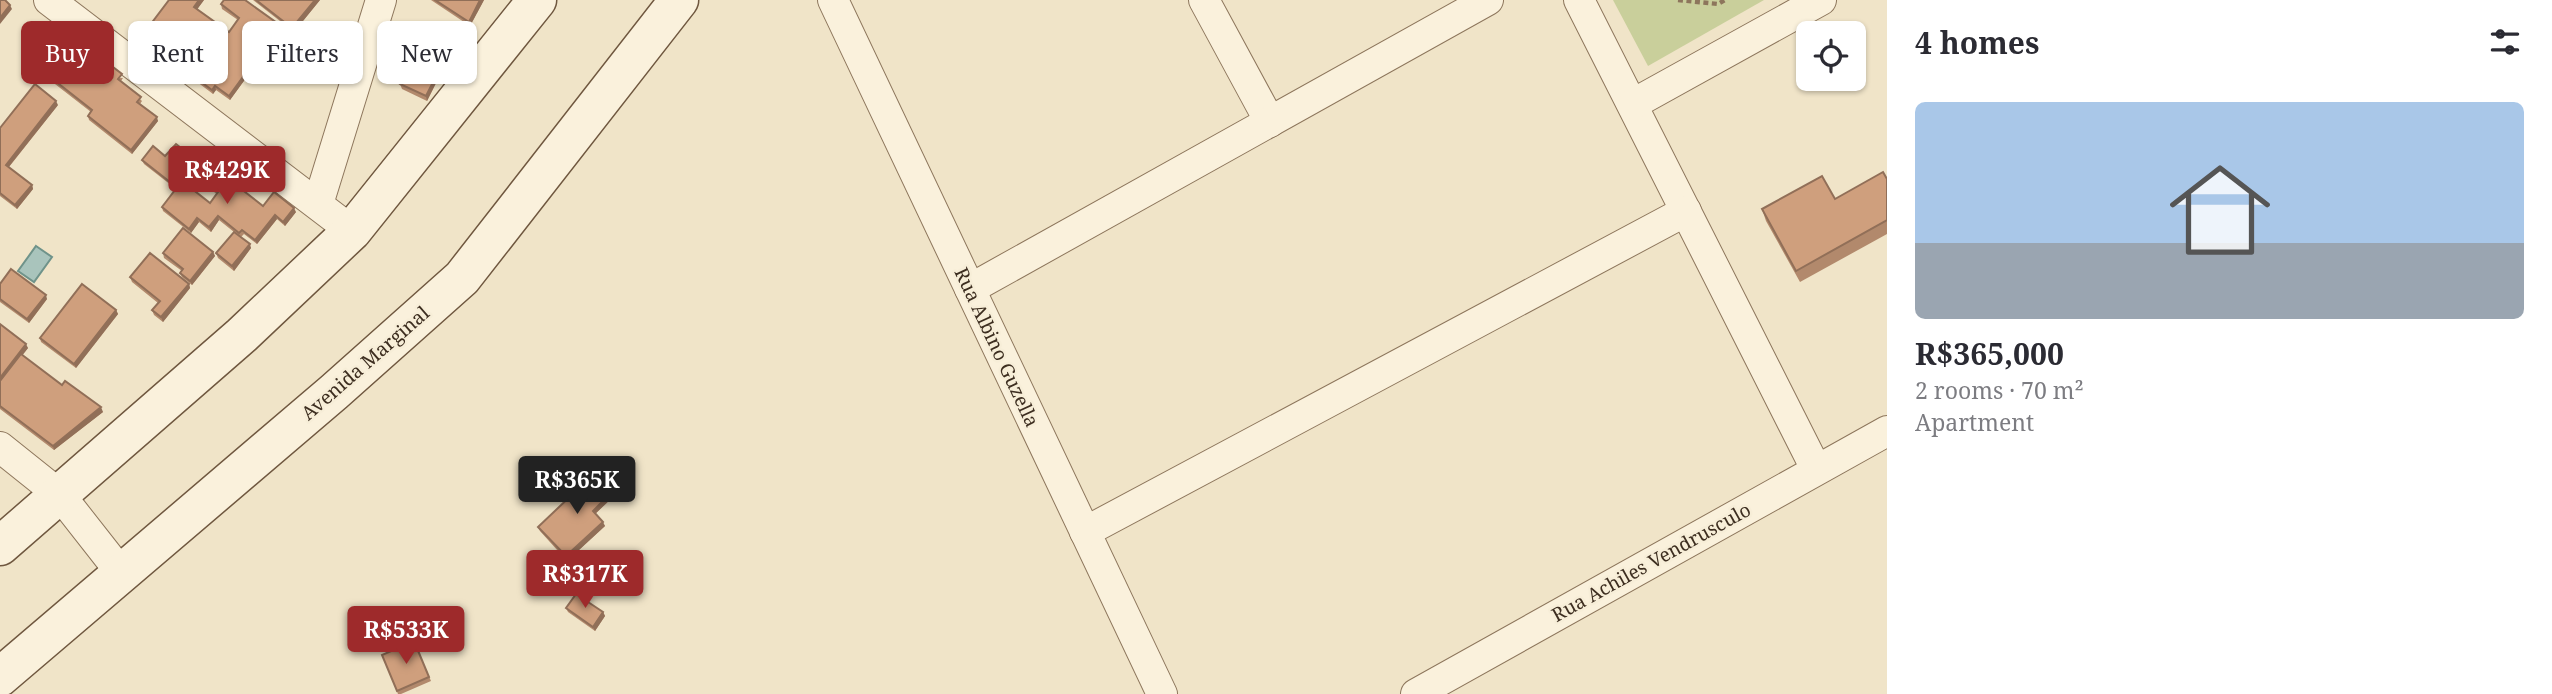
<!DOCTYPE html>
<meta charset="utf-8">
<style>
:root{--surface:#fff;--page:#f2f2f3;--text:#2b2b33;--muted:#7c7c81;--line:#e1e1e2;--accent:#9e2a2b}
body{margin:0;font-family:"Noto Serif",serif;background:var(--page);color:var(--text);height:100vh;display:flex;flex-direction:column;font-size:26px;white-space:nowrap}
*{box-sizing:border-box;margin:0}
p{font-size:23px;color:var(--muted)}
.icon{flex:none;width:38px;height:38px;fill:none;stroke:currentColor;stroke-width:2;stroke-linecap:round;stroke-linejoin:round}
.map{position:relative;flex:1;overflow:hidden}
.sheet{display:flex;flex-direction:column;background:var(--surface);width:665px}
.sheet>*{flex:none}
.hud{position:absolute;left:21px;top:21px;width:665px;height:63px;display:flex;gap:14px}
.buttons{position:absolute;left:1796px;top:21px;display:grid;gap:14px}
.buttons a{display:grid;place-items:center;width:70px;height:70px;border-radius:10px;background:var(--surface);box-shadow:0 2px 5px #0004;font-size:35px}
.price{position:absolute;translate:-50% -60px;padding:0 16px;border-radius:7px;background:var(--accent);color:#fff;font-size:23px;line-height:46px;filter:drop-shadow(0 2px 4px #0008)}
.price::after{content:'';position:absolute;left:50%;top:42px;width:21px;height:16px;margin-left:-10px;background:inherit;clip-path:polygon(0 0,100% 0,50% 100%)}
.price.on{background:#222;color:#fff}
ul{padding:0;list-style:none}
li{display:grid;align-content:center;gap:14px;height:371px;padding:0 28px}
li+li{border-top:2px solid var(--line)}
li span{display:grid;place-items:center;height:217px;border-radius:10px;color:#555}
li>.icon{margin-inline-start:auto}
span .icon{width:126px;height:126px;fill:#fffc;stroke-width:1}
li b{font-size:30px}
h2{display:flex;justify-content:space-between;align-items:center;height:84px;padding:0 28px;font-size:30px}
.tag{padding:0 24px;border-radius:10px;background:var(--surface);box-shadow:0 2px 5px #0004;font-size:24px;line-height:63px}
.tag.on{background:var(--accent);color:#fff}
main{display:flex;flex:1;min-height:0}
.map>svg:first-child{display:block}
.green{fill:#c9cf9b}
.water{fill:#a9c4bc;stroke:#6f938a;stroke-width:2}
.lines{fill:none;stroke-linecap:round;stroke-linejoin:round}
.street-casing{stroke:#8d765c;stroke-width:32}
.secondary-casing{stroke:#6f573f;stroke-width:41}
.path{stroke:#8d765c;stroke-width:4.5;stroke-dasharray:5 3.5;stroke-linecap:butt}
.street{stroke:#faf1dc;stroke-width:30}
.secondary{stroke:#faf1dc;stroke-width:38}
.wall{fill:#b2896c}
.shaded-wall{fill:#916f58}
.building{fill:#cf9f7d;stroke:#916f58;stroke-width:2}
.labels{text-anchor:middle;dominant-baseline:central;stroke-width:5;stroke-linejoin:round;paint-order:stroke}
.street-label{font-size:19px;fill:#3d2e20;stroke:#f7eed8}
</style>
<main>
<div class="map">
<svg width="1887" height="694" viewBox="0 0 1887 694">
<rect width="100%" height="100%" fill="#f0e4c8"/>
<!-- green -->
<path class="green" d="M1613,0H1764L1648,66Z"/>
<!-- water -->
<path class="water" d="M36,246L52,257L34,282L18,271Z"/>
<g class="lines">
<defs>
<g id="street">
<path d="M49,0L352,231"/>
<path d="M833,0L1162,694"/>
<path d="M1204,0L1270,122"/>
<path d="M1579,0L1816,469"/>
<path d="M1633,104L1821,0"/>
<path d="M318,204L381,0"/>
<path d="M970,289L1488,0"/>
<path d="M0,447L60,495L122,574"/>
<path d="M1085,532L1686,211"/>
<path d="M1416,694L1887,431"/>
</g>
<g id="secondary">
<path d="M0,546L242,335L352,231L537,0"/>
<path d="M0,677L334,392L462,278L679,0"/>
</g>
</defs>
<!-- street casing -->
<use href="#street" class="street-casing"/>
<!-- secondary casing -->
<use href="#secondary" class="secondary-casing"/>
<!-- path -->
<path class="path" d="M1678,0L1718,4L1725,0"/>
<!-- street -->
<use href="#street" class="street"/>
<!-- secondary -->
<use href="#secondary" class="secondary"/>
</g>
<!-- wall -->
<g class="wall">
<path d="M169,0H204L197,9L229,32L238,20L222,9L221,4L327,63L316,78L289,60L274,81L254,67L230,100L216,90L213,94L143,41L141,37Z"/>
<path d="M253,0H320L294,32Z"/>
<path d="M431,0H484L470,26Z"/>
<path d="M455,39L456,43L427,101L402,89L400,84Z"/>
<path d="M45,73L123,78L121,81L142,101L140,104L158,121L132,154L89,120L88,116L91,112L46,77Z"/>
<path d="M58,105L9,167L32,185L33,189L17,209L0,196V128Z"/>
<path d="M165,156L197,164L183,182L210,203L217,194L214,192L212,188L248,178L249,182L243,190L263,206L296,212L285,226L277,219L257,244L244,234L241,237L251,248L234,271L218,258L216,253L234,232L219,220L211,232L199,222L191,233L163,211L162,207L176,189L144,164L142,160Z"/>
<path d="M1887,179V234L1800,282L1766,221L1762,209L1835,199Z"/>
<path d="M213,252L215,256L192,285L182,277L180,273L182,271L164,258L163,253Z"/>
<path d="M130,277L189,284L190,288L163,322L154,315L152,310L158,303L132,282Z"/>
<path d="M0,284L47,299L29,323L0,302Z"/>
<path d="M116,310L118,314L76,368L41,342L40,338Z"/>
<path d="M0,324L28,348L22,355L62,385L103,412L54,450L0,409Z"/>
<path d="M613,491L615,495L595,514L605,526L567,561L540,531L538,527Z"/>
<path d="M566,608L603,612L605,616L595,631L568,612Z"/>
<path d="M414,641L431,681L401,694H398L382,655Z"/>
</g>
<!-- shaded-wall -->
<g class="shaded-wall">
<path d="M199,0H204L196,11L194,7Z"/>
<path d="M315,0H320L294,32L292,28Z"/>
<path d="M480,0H484L470,26L469,22Z"/>
<path d="M10,5L12,9L0,24V18Z"/>
<path d="M455,39L456,43L427,101L426,96Z"/>
<path d="M288,56L289,60L274,81L272,76Z"/>
<path d="M326,58L327,63L316,78L314,74Z"/>
<path d="M253,63L254,67L230,100L229,96Z"/>
<path d="M215,86L216,90L213,94L212,90Z"/>
<path d="M56,101L58,105L7,169L6,165Z"/>
<path d="M157,117L158,121L132,154L131,150Z"/>
<path d="M196,160L197,164L177,190L175,186Z"/>
<path d="M248,178L249,182L242,192L240,188Z"/>
<path d="M32,185L33,189L17,209L15,205Z"/>
<path d="M294,208L296,212L285,226L283,222Z"/>
<path d="M275,215L277,219L257,244L255,240Z"/>
<path d="M218,216L219,220L211,232L209,227Z"/>
<path d="M197,218L199,222L191,233L189,229Z"/>
<path d="M250,244L251,248L234,271L232,266Z"/>
<path d="M213,252L215,256L192,285L190,281Z"/>
<path d="M189,284L190,288L163,322L161,317Z"/>
<path d="M46,295L47,299L29,323L27,319Z"/>
<path d="M116,310L118,314L76,368L74,364Z"/>
<path d="M26,344L28,348L0,385V378Z"/>
<path d="M101,407L103,412L54,450L53,446Z"/>
<path d="M613,491L615,495L594,515L593,511Z"/>
<path d="M603,522L605,526L567,561L566,556Z"/>
<path d="M603,612L605,616L595,631L593,627Z"/>
</g>
<!-- building -->
<g class="building">
<path d="M0,0H5L10,5L0,18Z"/>
<path d="M169,0H199L194,7L229,32L239,18L221,4L224,0H245L326,58L314,74L288,56L272,76L253,63L229,96L215,86L212,90L141,37Z"/>
<path d="M256,0H315L292,28Z"/>
<path d="M435,0H480L469,22Z"/>
<path d="M430,26L455,39L426,96L400,84Z"/>
<path d="M74,37L122,74L118,79L141,97L137,102L157,117L131,150L88,116L92,110L45,73Z"/>
<path d="M35,84L56,101L6,165L32,185L15,205L0,193V128Z"/>
<path d="M176,144L196,160L175,186L142,160L153,146L165,156Z"/>
<path d="M231,165L248,178L240,188L263,206L274,192L294,208L283,222L275,215L255,240L242,230L239,233L218,216L209,227L197,218L189,229L162,207L182,181L210,203L218,192L212,188Z"/>
<path d="M1883,172L1887,179V220L1796,271L1762,209L1822,176L1835,199Z"/>
<path d="M183,228L213,252L190,281L180,273L183,269L163,253Z"/>
<path d="M234,232L250,244L232,266L216,253Z"/>
<path d="M150,253L189,284L161,317L152,310L160,301L130,277Z"/>
<path d="M11,269L46,295L27,319L0,299V284Z"/>
<path d="M82,284L116,310L74,364L40,338Z"/>
<path d="M0,324L26,344L0,378Z"/>
<path d="M21,354L62,385L65,381L101,407L53,446L0,406V381Z"/>
<path d="M596,472L613,491L593,511L603,522L566,556L538,527Z"/>
<path d="M576,594L603,612L593,627L566,608Z"/>
<path d="M414,641L429,677L397,691L382,655Z"/>
</g>
<g class="labels">
<!-- street labels -->
<g class="street-label">
<text transform="translate(997 347) rotate(65)">Rua Albino Guzella</text>
<text transform="translate(365 363) rotate(-41)">Avenida Marginal</text>
<text transform="translate(1651 562) rotate(-29)">Rua Achiles Vendrusculo</text>
</g>
</g>
</svg>
<div class="buttons">
<a><svg class="icon" aria-label="locate" viewBox="0 0 24 24"><circle cx="12" cy="12" r="6"/><path d="M12 2v4M12 18v4M2 12h4M18 12h4"/></svg></a>
</div>
<b class="price" style="left:227px;top:206px">R$429K</b>
<b class="price on" style="left:577px;top:516px">R$365K</b>
<b class="price" style="left:585px;top:610px">R$317K</b>
<b class="price" style="left:406px;top:666px">R$533K</b>
<div class="hud">
<a class="tag on">Buy</a>
<a class="tag">Rent</a>
<a class="tag">Filters</a>
<a class="tag">New</a>
</div>
</div>
<section class="sheet">
<h2>4 homes<svg class="icon" aria-label="filters" viewBox="0 0 24 24"><path d="M4 7h16M4 17h16"/><circle cx="9" cy="7" r="2"/><circle cx="15" cy="17" r="2"/></svg></h2>
<ul>
<li><span style="background:linear-gradient(#a9c7e8 65%,#9aa5b1 0)"><svg class="icon" aria-label="home" viewBox="0 0 24 24"><path d="M3 11l9-7 9 7M6 9v11h12V9"/></svg></span><div><b>R$365,000</b><p>2 rooms · 70 m²</p><p>Apartment</p></div></li>
</ul>
</section>
</main>
